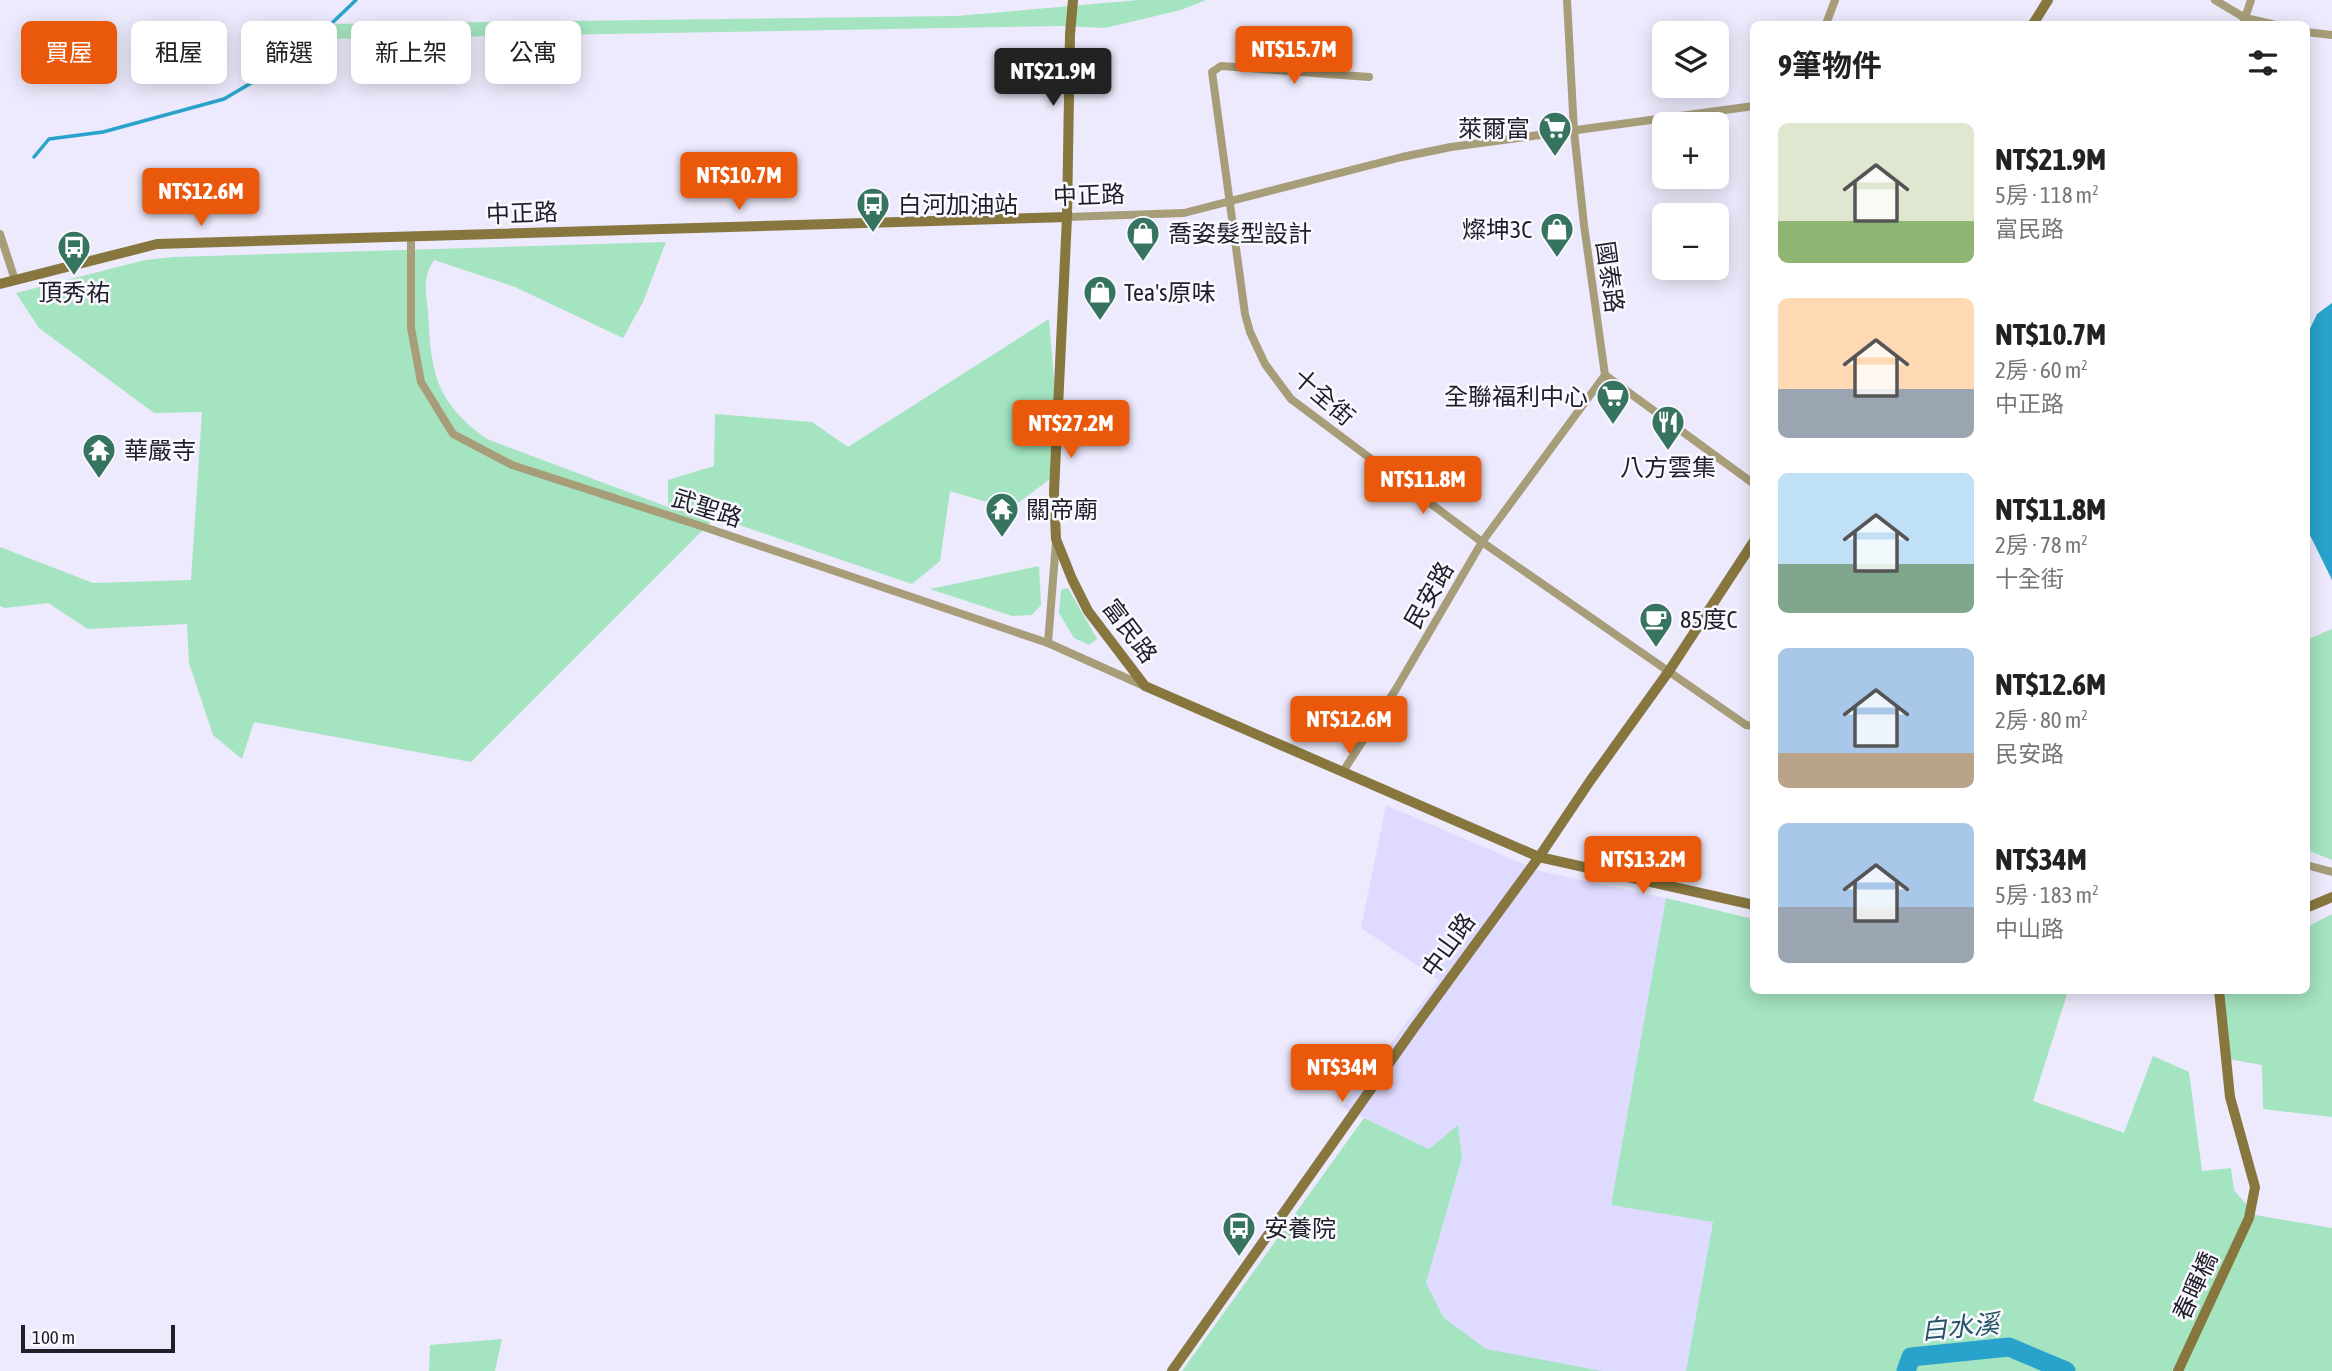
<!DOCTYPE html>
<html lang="zh-TW">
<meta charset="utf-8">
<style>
:root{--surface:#fff;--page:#f2f2f2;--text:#222;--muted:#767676;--accent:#ea580c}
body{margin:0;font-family:"Asap Condensed","Noto Sans TC",sans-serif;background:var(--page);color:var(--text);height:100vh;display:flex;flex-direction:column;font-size:26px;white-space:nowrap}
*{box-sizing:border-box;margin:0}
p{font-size:23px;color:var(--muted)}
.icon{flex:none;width:38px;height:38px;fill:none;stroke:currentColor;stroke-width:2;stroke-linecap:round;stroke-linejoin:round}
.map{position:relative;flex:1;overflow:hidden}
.side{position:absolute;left:1750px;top:21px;width:560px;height:973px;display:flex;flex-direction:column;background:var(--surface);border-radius:10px;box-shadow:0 4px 18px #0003}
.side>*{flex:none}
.hud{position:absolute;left:21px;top:21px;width:665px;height:63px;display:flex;gap:14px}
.tools{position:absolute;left:1652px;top:21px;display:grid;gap:14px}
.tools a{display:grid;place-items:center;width:77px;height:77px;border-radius:10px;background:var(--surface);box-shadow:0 4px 18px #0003;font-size:35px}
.scale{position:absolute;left:21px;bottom:18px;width:154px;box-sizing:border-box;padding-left:7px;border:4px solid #201e29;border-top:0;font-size:19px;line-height:24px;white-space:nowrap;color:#201e29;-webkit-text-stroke:5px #f9f9ff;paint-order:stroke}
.price{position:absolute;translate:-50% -60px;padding:0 16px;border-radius:7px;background:var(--accent);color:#fff;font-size:23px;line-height:46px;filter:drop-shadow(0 2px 4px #0008)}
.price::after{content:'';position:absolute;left:50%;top:42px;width:21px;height:16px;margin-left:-10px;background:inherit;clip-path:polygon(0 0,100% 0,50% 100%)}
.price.active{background:#222;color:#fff}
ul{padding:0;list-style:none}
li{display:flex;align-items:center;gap:21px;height:175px;padding:0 28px}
li span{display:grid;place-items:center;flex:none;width:196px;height:140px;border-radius:10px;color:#555}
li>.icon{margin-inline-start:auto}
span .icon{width:84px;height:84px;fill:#fffc;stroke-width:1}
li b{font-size:30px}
h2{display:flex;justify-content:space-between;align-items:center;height:84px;padding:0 28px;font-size:30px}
.pill{padding:0 24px;border-radius:10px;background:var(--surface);box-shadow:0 4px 18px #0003;font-size:24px;line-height:63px}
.pill.active{background:var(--accent);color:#fff}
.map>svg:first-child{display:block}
.built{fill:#dfdaff}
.green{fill:#a4e4c0}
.water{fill:#29a3cb}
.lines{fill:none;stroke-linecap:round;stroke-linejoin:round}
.stream{stroke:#29a3cb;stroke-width:3.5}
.river{stroke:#29a3cb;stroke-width:19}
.street{stroke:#a89d79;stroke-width:8}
.secondary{stroke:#87773e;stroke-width:10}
.labels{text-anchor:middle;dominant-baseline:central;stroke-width:5;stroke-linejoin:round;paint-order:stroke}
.poi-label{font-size:24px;fill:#201e29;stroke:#f9f9ff;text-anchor:start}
.street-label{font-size:24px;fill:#201e29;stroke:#f9f9ff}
.water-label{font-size:26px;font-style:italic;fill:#245364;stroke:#f9f9ff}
</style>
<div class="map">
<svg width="2332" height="1371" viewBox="0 0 2332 1371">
<rect width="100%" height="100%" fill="#eceafc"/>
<!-- built -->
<path class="built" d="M1386,805L1540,871L1666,898L1611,1204L1713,1222L1686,1371H1597L1486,1350L1444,1318L1426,1283L1462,1158L1458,1126L1429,1149L1342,1107L1439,980L1361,928Z"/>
<!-- green -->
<g class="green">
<path d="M1139,0H1206L1181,10L1105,28L1064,26L327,39L331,24L957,16Z"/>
<path d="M666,242L643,302L623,338L515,287L434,260C422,278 426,291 428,312C431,372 435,402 487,439L668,507V480L714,466L715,414L812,422L848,447L1049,319L1057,415L1050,479L1010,509L950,491L940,561L912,584L716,517L471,762L254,722L242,759L213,735L189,663L187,624L88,629L48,603L5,608L0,606V547L93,583L191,580L202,412L154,413L39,328L16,293L145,260L174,257Z"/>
<path d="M1039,566L1041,605L1032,615L1012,616L930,589Z"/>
<path d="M1068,588L1097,639L1089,645L1074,638L1059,613L1061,590Z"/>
<path d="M2332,629V860L2307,850L2306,640Z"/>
<path d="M1666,898L1753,919L1754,990L2068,991L2033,1101L2124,1133L2153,1056L2189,1072L2202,1171L2231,1168L2234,1190L2255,1215L2332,1228V1371H1686L1713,1222L1611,1205Z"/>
<path d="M2332,914V1117L2263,1109L2262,1065L2223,1058L2214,991L2306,990L2307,927Z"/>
<path d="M1364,1118L1429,1149L1458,1125L1462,1158L1426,1283L1444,1318L1486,1349L1602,1371H1182Z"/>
<path d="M502,1339L495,1371H429L430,1345Z"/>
</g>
<!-- water -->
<path class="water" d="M2332,303V580L2309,533L2306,522L2307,335L2317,314Z"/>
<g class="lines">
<!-- stream -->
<path class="stream" d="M34,157L49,139L103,132L224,99L263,76L322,55L331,24L356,0"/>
<!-- river -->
<path class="river" d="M1906,1371L1911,1357L2009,1347L2066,1371"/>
<!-- street -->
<g class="street">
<path d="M1567,0L1574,131L1584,225L1605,375L1754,484"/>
<path d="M2215,0L2245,18L2272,24"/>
<path d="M1826,24L1835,0"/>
<path d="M2243,24L2251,0"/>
<path d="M2306,32L2332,35"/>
<path d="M1369,77L1221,66L1212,72L1245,314L1250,332L1265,364L1291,399L1482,542L1746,725L1754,726"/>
<path d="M1067,217L1184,213L1402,157L1451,147L1754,106"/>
<path d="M0,234L15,280"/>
<path d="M411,238V328L421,382L453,434L512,465L704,527L1048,643L1142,685"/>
<path d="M1048,643L1056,542"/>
<path d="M1344,770L1396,689L1482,542L1605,375"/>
<path d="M2306,865L2332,872"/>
</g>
<!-- secondary -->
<g class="secondary">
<path d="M1073,0L1070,34L1067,217L1054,492L1056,539L1072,579L1088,611L1145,686L1539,857L1754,905"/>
<path d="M2033,24L2048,0"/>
<path d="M0,284L157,244L1067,217"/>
<path d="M2306,908L2332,897"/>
<path d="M1172,1371L1414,1028L1539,857L1590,781L1669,671L1754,541"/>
<path d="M2178,1371L2249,1218L2255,1187L2230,1097L2219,990"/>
</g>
</g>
<!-- icons -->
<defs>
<symbol id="supermarket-pin" viewBox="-11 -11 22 30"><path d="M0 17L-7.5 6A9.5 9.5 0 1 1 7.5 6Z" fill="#367460" stroke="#f9f9ff"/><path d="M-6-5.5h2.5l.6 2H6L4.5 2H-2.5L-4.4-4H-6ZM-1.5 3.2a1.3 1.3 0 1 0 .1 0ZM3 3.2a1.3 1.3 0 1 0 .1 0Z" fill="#fff"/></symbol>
<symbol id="bus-pin" viewBox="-11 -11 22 30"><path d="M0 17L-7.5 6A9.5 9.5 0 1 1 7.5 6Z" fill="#367460" stroke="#f9f9ff"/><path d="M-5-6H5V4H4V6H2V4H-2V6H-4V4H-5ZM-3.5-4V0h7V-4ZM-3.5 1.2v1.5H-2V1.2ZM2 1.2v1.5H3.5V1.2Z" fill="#fff"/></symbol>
<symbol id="shop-pin" viewBox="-11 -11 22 30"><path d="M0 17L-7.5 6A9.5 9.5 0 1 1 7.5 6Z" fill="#367460" stroke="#f9f9ff"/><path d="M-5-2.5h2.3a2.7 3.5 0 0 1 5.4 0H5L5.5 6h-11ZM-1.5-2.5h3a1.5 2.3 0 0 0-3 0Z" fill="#fff"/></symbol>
<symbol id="restaurant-pin" viewBox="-11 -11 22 30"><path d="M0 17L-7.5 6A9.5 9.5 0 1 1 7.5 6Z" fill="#367460" stroke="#f9f9ff"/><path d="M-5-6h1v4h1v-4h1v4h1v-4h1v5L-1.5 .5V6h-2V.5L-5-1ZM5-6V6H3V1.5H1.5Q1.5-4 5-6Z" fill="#fff"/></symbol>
<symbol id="temple-pin" viewBox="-11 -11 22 30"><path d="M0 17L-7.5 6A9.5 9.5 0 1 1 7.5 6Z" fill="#367460" stroke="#f9f9ff"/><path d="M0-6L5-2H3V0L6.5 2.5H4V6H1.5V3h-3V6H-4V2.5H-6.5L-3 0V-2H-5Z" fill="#fff"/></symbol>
<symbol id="cafe-pin" viewBox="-11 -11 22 30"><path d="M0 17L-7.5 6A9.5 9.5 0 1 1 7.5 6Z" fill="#367460" stroke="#f9f9ff"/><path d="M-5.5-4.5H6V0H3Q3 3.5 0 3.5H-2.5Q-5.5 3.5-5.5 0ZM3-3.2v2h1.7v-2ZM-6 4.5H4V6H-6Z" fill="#fff"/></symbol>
</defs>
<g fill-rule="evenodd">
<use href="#supermarket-pin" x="1536" y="109" width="38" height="52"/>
<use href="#bus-pin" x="854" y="185" width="38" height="52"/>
<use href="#shop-pin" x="1538" y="210" width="38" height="52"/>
<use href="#shop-pin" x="1124" y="214" width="38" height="52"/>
<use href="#bus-pin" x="55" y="228" width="38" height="52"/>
<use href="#shop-pin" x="1081" y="273" width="38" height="52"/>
<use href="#supermarket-pin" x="1594" y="377" width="38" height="52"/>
<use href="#restaurant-pin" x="1649" y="403" width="38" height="52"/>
<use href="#temple-pin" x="80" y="431" width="38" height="52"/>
<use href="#temple-pin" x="983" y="490" width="38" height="52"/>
<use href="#cafe-pin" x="1637" y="600" width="38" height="52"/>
<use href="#bus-pin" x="1220" y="1209" width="38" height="52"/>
</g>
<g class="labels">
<!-- poi labels -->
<g class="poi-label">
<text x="1530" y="128" text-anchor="end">萊爾富</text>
<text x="898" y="204">白河加油站</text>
<text x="1532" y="229" text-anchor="end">燦坤3C</text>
<text x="1168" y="233">喬姿髮型設計</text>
<text x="74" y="292" text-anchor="middle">頂秀祐</text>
<text x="1124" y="292">Tea's原味</text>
<text x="1588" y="396" text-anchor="end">全聯福利中心</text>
<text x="124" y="450">華嚴寺</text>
<text x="1668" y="467" text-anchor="middle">八方雲集</text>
<text x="1026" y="509">關帝廟</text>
<text x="1680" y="619">85度C</text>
<text x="1264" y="1228">安養院</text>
</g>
<!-- street labels -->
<g class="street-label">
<text transform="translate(1089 195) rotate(-2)">中正路</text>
<text transform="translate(522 213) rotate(-2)">中正路</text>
<text transform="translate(1610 277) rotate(82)">國泰路</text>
<text transform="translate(1324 397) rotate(41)">十全街</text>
<text transform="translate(707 508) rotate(18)">武聖路</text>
<text transform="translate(1429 595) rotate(-60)">民安路</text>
<text transform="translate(1130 631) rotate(53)">富民路</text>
<text transform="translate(1448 945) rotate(-54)">中山路</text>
<text transform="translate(2195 1286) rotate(-65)">春暉橋</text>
</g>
<!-- water labels -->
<g class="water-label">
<text transform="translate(1960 1327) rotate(-5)">白水溪</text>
</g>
</g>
</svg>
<div class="tools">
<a><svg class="icon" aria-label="layers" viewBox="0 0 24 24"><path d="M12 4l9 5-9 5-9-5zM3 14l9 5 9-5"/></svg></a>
<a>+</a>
<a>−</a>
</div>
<div class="scale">100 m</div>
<b class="price" style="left:1294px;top:86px">NT$15.7M</b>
<b class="price active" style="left:1053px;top:108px">NT$21.9M</b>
<b class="price" style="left:739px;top:212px">NT$10.7M</b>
<b class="price" style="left:201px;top:228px">NT$12.6M</b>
<b class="price" style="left:1071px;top:460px">NT$27.2M</b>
<b class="price" style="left:1423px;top:516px">NT$11.8M</b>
<b class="price" style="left:1349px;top:756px">NT$12.6M</b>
<b class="price" style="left:1643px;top:896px">NT$13.2M</b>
<b class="price" style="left:1342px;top:1104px">NT$34M</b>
<div class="hud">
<a class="pill active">買屋</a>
<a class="pill">租屋</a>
<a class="pill">篩選</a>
<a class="pill">新上架</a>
<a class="pill">公寓</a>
</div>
<section class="side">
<h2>9筆物件<svg class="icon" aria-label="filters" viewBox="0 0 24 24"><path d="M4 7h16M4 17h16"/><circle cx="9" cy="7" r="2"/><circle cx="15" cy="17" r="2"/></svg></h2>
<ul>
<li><span style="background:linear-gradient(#dfe7d0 70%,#8fb573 0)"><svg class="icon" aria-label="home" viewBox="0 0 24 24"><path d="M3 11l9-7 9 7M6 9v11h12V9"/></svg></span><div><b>NT$21.9M</b><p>5房 · 118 m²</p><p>富民路</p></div></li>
<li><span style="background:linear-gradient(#ffd9b3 65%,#9aa5b1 0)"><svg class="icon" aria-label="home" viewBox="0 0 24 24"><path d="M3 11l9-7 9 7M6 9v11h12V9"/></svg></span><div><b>NT$10.7M</b><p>2房 · 60 m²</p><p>中正路</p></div></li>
<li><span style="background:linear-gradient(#bfe0f5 65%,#7fa58c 0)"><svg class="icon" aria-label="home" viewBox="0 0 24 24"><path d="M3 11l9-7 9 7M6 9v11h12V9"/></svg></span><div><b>NT$11.8M</b><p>2房 · 78 m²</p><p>十全街</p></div></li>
<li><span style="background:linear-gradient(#a9c7e8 75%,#b9a48a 0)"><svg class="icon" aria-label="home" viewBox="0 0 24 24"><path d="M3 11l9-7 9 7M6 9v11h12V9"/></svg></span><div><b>NT$12.6M</b><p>2房 · 80 m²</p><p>民安路</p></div></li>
<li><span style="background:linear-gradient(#a9c7e8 60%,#9aa5b1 0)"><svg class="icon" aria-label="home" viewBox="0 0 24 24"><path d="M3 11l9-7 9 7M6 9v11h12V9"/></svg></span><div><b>NT$34M</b><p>5房 · 183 m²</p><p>中山路</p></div></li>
</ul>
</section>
</div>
